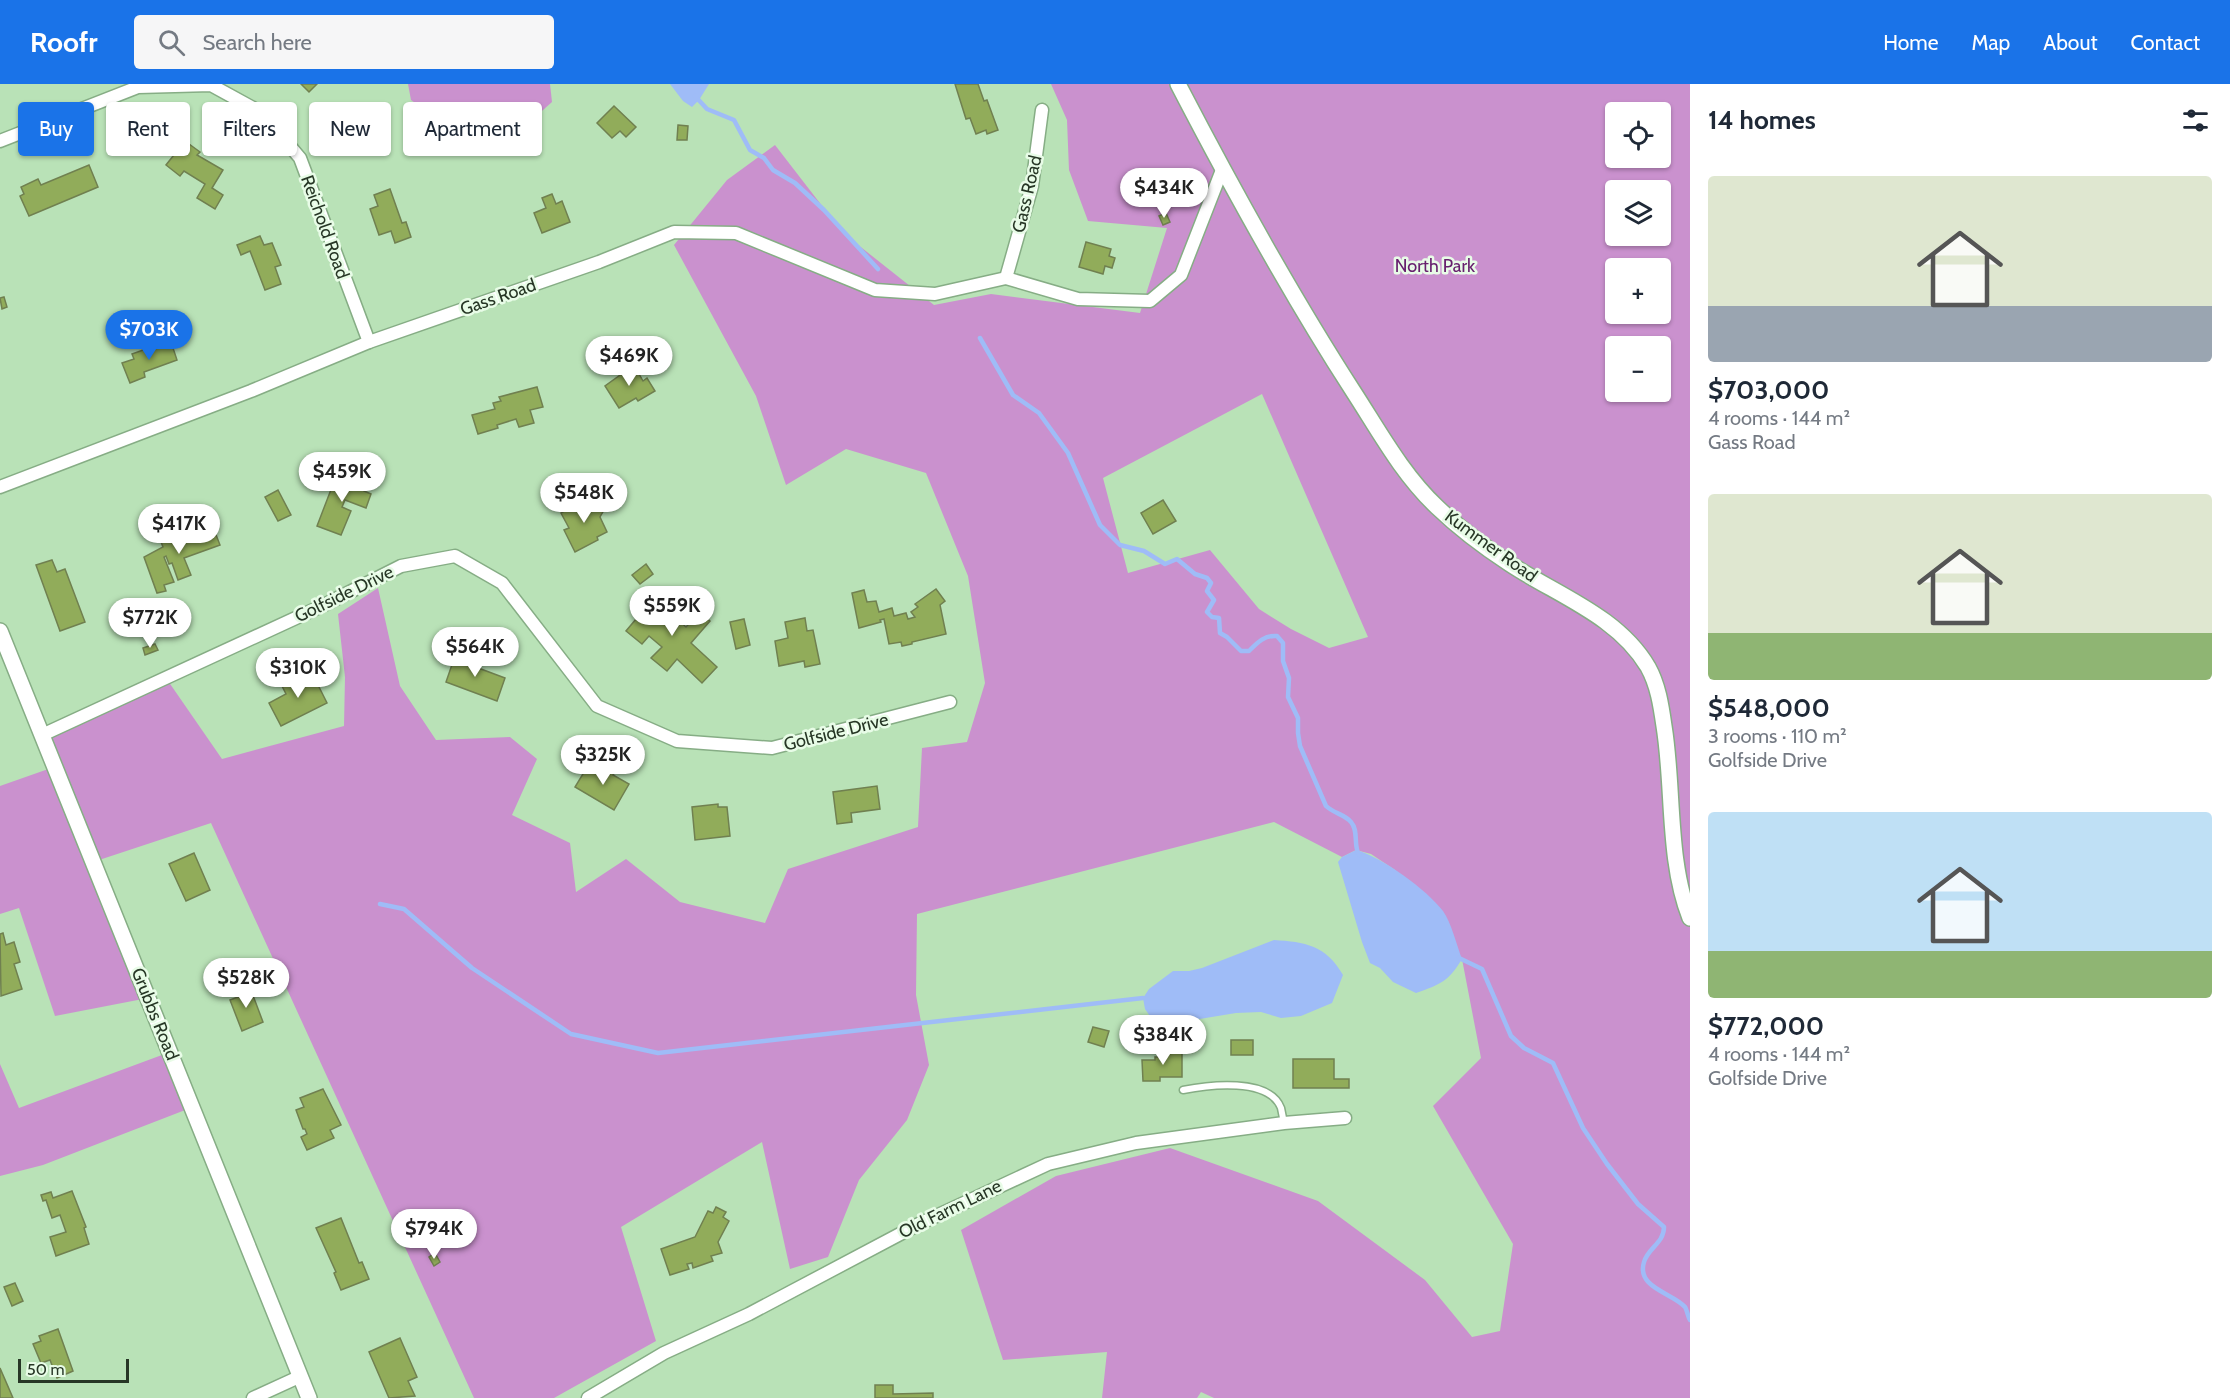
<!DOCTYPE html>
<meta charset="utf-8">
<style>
:root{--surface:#fff;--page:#f6f6f7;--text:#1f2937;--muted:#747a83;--accent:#1a73e8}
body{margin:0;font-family:Cabin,sans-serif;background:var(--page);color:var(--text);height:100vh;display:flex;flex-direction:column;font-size:22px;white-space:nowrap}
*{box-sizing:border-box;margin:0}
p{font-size:20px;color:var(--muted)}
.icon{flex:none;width:33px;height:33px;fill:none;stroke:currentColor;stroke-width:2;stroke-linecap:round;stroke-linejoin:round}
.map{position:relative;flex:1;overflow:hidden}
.sheet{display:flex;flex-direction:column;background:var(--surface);width:540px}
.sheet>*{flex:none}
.banner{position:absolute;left:18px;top:18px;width:570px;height:54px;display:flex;gap:12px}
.controls{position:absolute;left:1605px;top:18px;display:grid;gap:12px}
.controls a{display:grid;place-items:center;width:66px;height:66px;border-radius:6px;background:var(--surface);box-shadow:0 2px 4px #0004;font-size:30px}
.scale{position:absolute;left:18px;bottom:15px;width:111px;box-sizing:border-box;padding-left:6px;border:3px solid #273726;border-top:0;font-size:16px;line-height:21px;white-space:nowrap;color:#273726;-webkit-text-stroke:4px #e8fce7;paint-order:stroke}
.price{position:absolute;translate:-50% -51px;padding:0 14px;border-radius:21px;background:#fff;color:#222;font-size:20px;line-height:39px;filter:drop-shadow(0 2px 3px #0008)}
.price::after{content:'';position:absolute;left:50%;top:36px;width:18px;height:14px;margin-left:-9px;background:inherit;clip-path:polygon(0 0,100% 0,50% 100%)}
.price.on{background:var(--accent);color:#fff}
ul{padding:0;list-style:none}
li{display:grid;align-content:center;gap:12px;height:318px;padding:0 18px}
li span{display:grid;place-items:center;height:186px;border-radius:6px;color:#555}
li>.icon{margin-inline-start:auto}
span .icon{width:108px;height:108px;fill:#fffc;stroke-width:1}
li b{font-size:26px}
h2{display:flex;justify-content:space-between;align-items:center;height:72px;padding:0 18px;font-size:26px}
.tag{padding:0 21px;border-radius:6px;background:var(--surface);box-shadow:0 2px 4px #0004;font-size:21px;line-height:54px}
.tag.on{background:var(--accent);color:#fff}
header{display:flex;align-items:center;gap:36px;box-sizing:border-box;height:84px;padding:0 30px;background:var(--accent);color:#fff}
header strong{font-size:28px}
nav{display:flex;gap:33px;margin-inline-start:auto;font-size:21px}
.search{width:420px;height:54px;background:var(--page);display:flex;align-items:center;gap:15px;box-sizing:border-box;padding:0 21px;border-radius:6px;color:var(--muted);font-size:22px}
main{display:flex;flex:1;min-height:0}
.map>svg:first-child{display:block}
.green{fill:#ca91ce;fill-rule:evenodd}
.water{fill:#9fbcf7}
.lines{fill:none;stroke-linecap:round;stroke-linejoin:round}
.stream{stroke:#9fbcf7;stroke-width:4.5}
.building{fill:#91ac5a;stroke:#708050;stroke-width:1.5}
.service-casing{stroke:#86ad85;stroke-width:9}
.minor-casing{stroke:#86ad85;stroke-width:15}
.tertiary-casing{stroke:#86ad85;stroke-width:18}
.service{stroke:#fff;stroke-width:6}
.minor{stroke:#fff;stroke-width:12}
.tertiary{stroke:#fff;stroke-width:15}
.labels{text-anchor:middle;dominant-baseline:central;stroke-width:5;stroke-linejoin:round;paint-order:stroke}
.street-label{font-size:18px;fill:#273726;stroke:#e8fce7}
.park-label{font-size:18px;fill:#67206e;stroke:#e8fce7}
</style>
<header>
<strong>Roofr</strong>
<div class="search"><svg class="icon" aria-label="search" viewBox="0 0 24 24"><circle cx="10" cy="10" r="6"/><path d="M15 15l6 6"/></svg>Search here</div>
<nav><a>Home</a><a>Map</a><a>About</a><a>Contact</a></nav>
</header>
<main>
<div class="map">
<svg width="1690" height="1314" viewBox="0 0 1690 1314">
<rect width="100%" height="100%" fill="#b9e2b7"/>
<!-- green -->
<g class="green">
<path d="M408,0H550L552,18L534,34L498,47L450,44L411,16Z"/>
<path d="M1051,0H1690V1314H1214L1201,1308L1197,1314H1102L1107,1268L1003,1276L961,1146L1056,1092L1170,1064L1318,1117L1425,1196L1472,1253L1500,1247L1513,1160L1433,1022L1481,974L1462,875L1418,804L1395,786L1371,770L1356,766L1342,773L1274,738L917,830L916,911L929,981L907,1036L859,1096L828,1173L790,1185L762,1058L621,1143L656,1257L554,1314H474L211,739L93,778L148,914L55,932L19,824L0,830V702L54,683L42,651L166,594L222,675L344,642L345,593L338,530L378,504L400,602L436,656L510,653L537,675L512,731L570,759L576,808L626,775L680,818L765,839L788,785L918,743L922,664L967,658L985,599L968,492L926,389L846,365L786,401L756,312L674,161L727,96L775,61L843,149L934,221L991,210L1140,229L1167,144L1088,137L1069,86L1067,36ZM1616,28H1660V74H1616ZM1616,106H1660V152H1616ZM1616,184H1660V230H1616ZM1616,262H1660V308H1616ZM1262,310L1368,553L1329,564L1291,545L1259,525L1210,466L1128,489L1103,394Z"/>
<path d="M170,968L193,1023L43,1081L0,1092V980L19,1024Z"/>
</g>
<!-- water -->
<g class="water">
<path d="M670,0H709L699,16L692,23L683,17Z"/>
<path d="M1356,766C1382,773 1427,806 1443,827C1451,838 1457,862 1462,875C1448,898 1441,900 1416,909L1393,898L1380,884L1370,879L1362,858L1338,778L1342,773Z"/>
<path d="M1274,856C1305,858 1326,861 1343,891L1332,919L1301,932L1281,934L1261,928L1236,929L1157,942L1145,925L1143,914L1149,905L1173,887H1189L1202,884Z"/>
</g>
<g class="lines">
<!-- stream -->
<g class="stream">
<path d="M695,12L707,25L734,36L750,66L764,74L773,86L795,99L824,126L878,185"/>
<path d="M980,254L1013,311L1039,329L1068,369L1100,441L1120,461L1144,467L1165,480L1177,475L1195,490L1207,494L1211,499L1207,507L1214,516L1207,528L1212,533L1219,534L1220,549L1227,553L1241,567H1249C1257,559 1264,551 1277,552L1283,559V577L1289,594L1288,613L1298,634V649L1300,662L1326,722C1333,729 1346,731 1351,738C1359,747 1353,761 1359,771"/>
<path d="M380,820L404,825L472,884L571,950L658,969L1143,914"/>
<path d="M1459,874L1482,885L1511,952L1524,964L1553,979L1583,1044L1607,1080L1638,1120L1664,1143C1664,1159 1648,1164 1644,1178C1636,1204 1673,1209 1685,1223C1687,1226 1688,1233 1690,1236"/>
</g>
</g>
<!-- building -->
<g class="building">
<path d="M301,0H317L309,8Z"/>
<path d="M955,0H978L984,17L987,16L998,46L987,50L986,46L976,50L970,34L966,35Z"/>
<path d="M614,22L636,43L626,53L620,47L612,54L597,39Z"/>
<path d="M678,41L688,42L687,56H677Z"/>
<path d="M521,53L523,59L517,62L514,55Z"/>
<path d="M185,57L200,68L197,71L223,86L212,104L223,111L215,125L197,114L205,100L184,87L180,92L166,81Z"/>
<path d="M89,81L98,103L29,132L20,112L24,110L21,103L38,95L41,101Z"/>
<path d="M390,105L402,139L406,138L411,153L395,159L391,147L379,151L370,125L378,122L374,111Z"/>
<path d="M552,110L556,120L562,117L570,138L542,149L534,129L546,124L542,114Z"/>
<path d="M1166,129L1170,138L1163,141L1159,132Z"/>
<path d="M260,152L264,161L272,159L281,181L275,183L281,200L265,206L250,167L241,171L237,161Z"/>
<path d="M1086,158L1111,165L1109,172L1115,174L1112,184L1105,182L1103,190L1079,183Z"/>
<path d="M4,213L7,223L2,225L0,214Z"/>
<path d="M171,258L177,276L144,288L145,293L130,299L122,279L134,275L132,270L163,259V261Z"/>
<path d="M634,281L643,297L647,294L655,307L638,317L636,314L619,324L605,302Z"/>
<path d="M537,303L543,323L530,326L534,339L519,343L516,335L497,341L498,344L478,350L472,331L495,325L493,319L501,317L499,313Z"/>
<path d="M337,390L366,401L364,407L371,410L366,424L345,416L342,423L351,427L341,451L317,442Z"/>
<path d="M278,406L291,431L278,437L265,413Z"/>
<path d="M599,415L604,426L600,433L607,448L597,453L598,456L575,468L564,446L569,444L561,429L580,418L582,422Z"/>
<path d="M1163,416L1176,437L1153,450L1141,429Z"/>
<path d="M211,438L220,461L184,474L191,491L178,496L172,479L169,480L166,472L164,473L174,498L164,501L166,507L157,509L144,473L163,463L161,458Z"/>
<path d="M52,476L57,488L65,485L85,538L60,547L36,481Z"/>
<path d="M646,480L653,490L640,500L632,491Z"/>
<path d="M663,503L674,512L664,523L686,543L700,528L710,537L691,559L717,583L702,599L677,575L667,587L651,574L662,563L649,552L642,560L626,547Z"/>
<path d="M936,505L945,517L940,521L946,550L912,558V560L902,562L901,558L889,560L884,535L880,536L881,538L859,544L852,509L864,506L867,518L876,517L879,528L892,524L894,532L906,529L908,535L915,533L911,528L918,523L915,520Z"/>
<path d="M805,534L807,547L813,546L820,580L805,583L804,577L779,582L775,557L788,554L785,538Z"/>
<path d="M744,535L750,561L736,565L730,538Z"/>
<path d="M155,560L158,566L145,571L143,564Z"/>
<path d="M456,569L476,576L473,582L505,594L497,617L446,598Z"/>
<path d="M311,587L327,619L281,642L269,619L286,610L282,602Z"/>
<path d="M589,680L601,687L604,681L615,688L613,691L629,700L614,726L575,703Z"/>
<path d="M877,702L880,725L851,729L852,738L837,740L833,708Z"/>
<path d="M718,720V723H727L730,752L695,756L692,723Z"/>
<path d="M194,769L210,806L186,817L169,780Z"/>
<path d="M3,849L6,861L14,858L20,878L14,880L22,905L1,912L0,850Z"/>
<path d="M249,901L263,938L242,947L230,916L238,913L236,906Z"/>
<path d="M1093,943L1109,947L1104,963L1088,958Z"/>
<rect x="1231" y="956" width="22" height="15"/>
<path d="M1163,966H1182V993H1160V997H1143L1142,976H1155V973H1163Z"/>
<path d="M1293,975H1334V995H1349V1004H1293Z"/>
<path d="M323,1005L341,1041L330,1046L334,1054L307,1066L301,1053L307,1050L305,1045H303L296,1026L304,1023L300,1014Z"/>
<path d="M72,1107L86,1143L84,1144L89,1160L56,1172L50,1153L66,1148L60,1131L52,1134L46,1116L43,1117L41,1111L51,1108L53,1114Z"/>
<path d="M716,1123L726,1128L723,1133L729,1137L718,1158L722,1169L711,1172L713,1177L693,1184L692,1179L687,1180L689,1185L670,1191L661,1165L695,1153L708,1127L713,1129Z"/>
<path d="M341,1134L359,1179L362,1178L369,1195L341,1206L334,1189L336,1188L316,1144Z"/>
<path d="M435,1169L440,1178L434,1182L429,1173Z"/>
<path d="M15,1199L23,1217L12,1222L4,1203Z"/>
<path d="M58,1245L73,1287L57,1294L50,1276L41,1279L33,1260L41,1257L39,1252Z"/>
<path d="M400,1254L417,1293L408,1297L415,1312L389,1314L369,1268Z"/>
<path d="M0,1284L13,1314H0Z"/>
<path d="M875,1301H893V1310L933,1309V1314H875Z"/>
</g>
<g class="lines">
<defs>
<path id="service" d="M1183,1006C1208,1001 1269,993 1281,1024C1282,1029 1283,1034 1284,1039"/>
<g id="minor">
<path d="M1042,26L1032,102L1006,194L1078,215L1150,217L1181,191L1222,86"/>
<path d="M0,57L138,3L211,1L262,29L300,74L369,258"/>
<path d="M0,403L251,307L369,258L599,178L674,148L736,149L875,206L935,210L1006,194"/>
<path d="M42,651L324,521L401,482L455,472L502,499L597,622L677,657L772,664L950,618"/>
<path d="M253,1314L301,1292"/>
<path d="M588,1314L664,1269L749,1230L919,1140L1048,1080L1136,1059L1284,1039L1345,1034"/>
</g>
<g id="tertiary">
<path d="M1178,0C1232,104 1289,208 1353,307C1379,347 1402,390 1437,423C1459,444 1484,463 1510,480C1557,511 1618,532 1648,583C1658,601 1661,621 1664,642C1674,703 1667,776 1690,834"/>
<path d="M0,547L309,1314"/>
</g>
</defs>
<!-- service casing -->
<use href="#service" class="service-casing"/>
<!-- minor casing -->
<use href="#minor" class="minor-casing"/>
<!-- tertiary casing -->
<use href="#tertiary" class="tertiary-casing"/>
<!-- service -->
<use href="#service" class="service"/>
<!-- minor -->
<use href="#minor" class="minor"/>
<!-- tertiary -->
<use href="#tertiary" class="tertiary"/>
</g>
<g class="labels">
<!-- street labels -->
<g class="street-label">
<text transform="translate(1027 110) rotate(-77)">Gass Road</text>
<text transform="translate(325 143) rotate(70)">Reichold Road</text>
<text transform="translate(498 213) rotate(-19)">Gass Road</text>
<text transform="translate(1491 462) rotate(36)">Kummer Road</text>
<text transform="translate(344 510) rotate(-26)">Golfside Drive</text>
<text transform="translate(836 648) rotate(-14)">Golfside Drive</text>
<text transform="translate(155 930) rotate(68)">Grubbs Road</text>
<text transform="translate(950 1125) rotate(-26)">Old Farm Lane</text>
</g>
<!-- park labels -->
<g class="park-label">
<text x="1435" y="182">North Park</text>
</g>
</g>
</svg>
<div class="controls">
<a><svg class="icon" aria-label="locate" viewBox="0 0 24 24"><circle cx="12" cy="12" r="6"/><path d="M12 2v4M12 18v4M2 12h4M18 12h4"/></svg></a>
<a><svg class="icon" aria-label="layers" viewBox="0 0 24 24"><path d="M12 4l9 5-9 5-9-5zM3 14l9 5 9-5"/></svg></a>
<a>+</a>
<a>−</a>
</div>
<div class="scale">50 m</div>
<b class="price" style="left:1164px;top:135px">$434K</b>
<b class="price on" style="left:149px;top:277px">$703K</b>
<b class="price" style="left:629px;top:303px">$469K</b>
<b class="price" style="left:342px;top:419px">$459K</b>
<b class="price" style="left:584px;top:440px">$548K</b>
<b class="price" style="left:179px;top:471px">$417K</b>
<b class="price" style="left:672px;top:553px">$559K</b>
<b class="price" style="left:150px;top:565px">$772K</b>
<b class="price" style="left:475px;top:594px">$564K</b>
<b class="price" style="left:298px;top:615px">$310K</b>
<b class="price" style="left:603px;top:702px">$325K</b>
<b class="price" style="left:246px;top:925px">$528K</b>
<b class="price" style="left:1163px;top:982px">$384K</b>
<b class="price" style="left:434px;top:1176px">$794K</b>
<div class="banner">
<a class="tag on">Buy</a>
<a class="tag">Rent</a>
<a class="tag">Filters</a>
<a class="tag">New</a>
<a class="tag">Apartment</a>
</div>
</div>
<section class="sheet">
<h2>14 homes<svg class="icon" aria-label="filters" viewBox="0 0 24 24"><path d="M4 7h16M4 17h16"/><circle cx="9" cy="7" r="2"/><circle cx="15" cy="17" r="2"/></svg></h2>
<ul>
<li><span style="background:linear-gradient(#dfe7d0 70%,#9aa5b1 0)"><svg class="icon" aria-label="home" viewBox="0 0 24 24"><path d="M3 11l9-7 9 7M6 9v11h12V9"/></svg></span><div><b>$703,000</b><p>4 rooms · 144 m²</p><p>Gass Road</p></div></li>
<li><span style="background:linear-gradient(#dfe7d0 75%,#8fb573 0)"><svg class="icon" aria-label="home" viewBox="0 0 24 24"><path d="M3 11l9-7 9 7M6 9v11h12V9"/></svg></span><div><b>$548,000</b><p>3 rooms · 110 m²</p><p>Golfside Drive</p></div></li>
<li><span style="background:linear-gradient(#bfe0f5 75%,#8fb573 0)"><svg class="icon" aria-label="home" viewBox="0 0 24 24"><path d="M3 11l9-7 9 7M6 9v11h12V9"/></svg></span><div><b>$772,000</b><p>4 rooms · 144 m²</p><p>Golfside Drive</p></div></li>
</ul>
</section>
</main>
